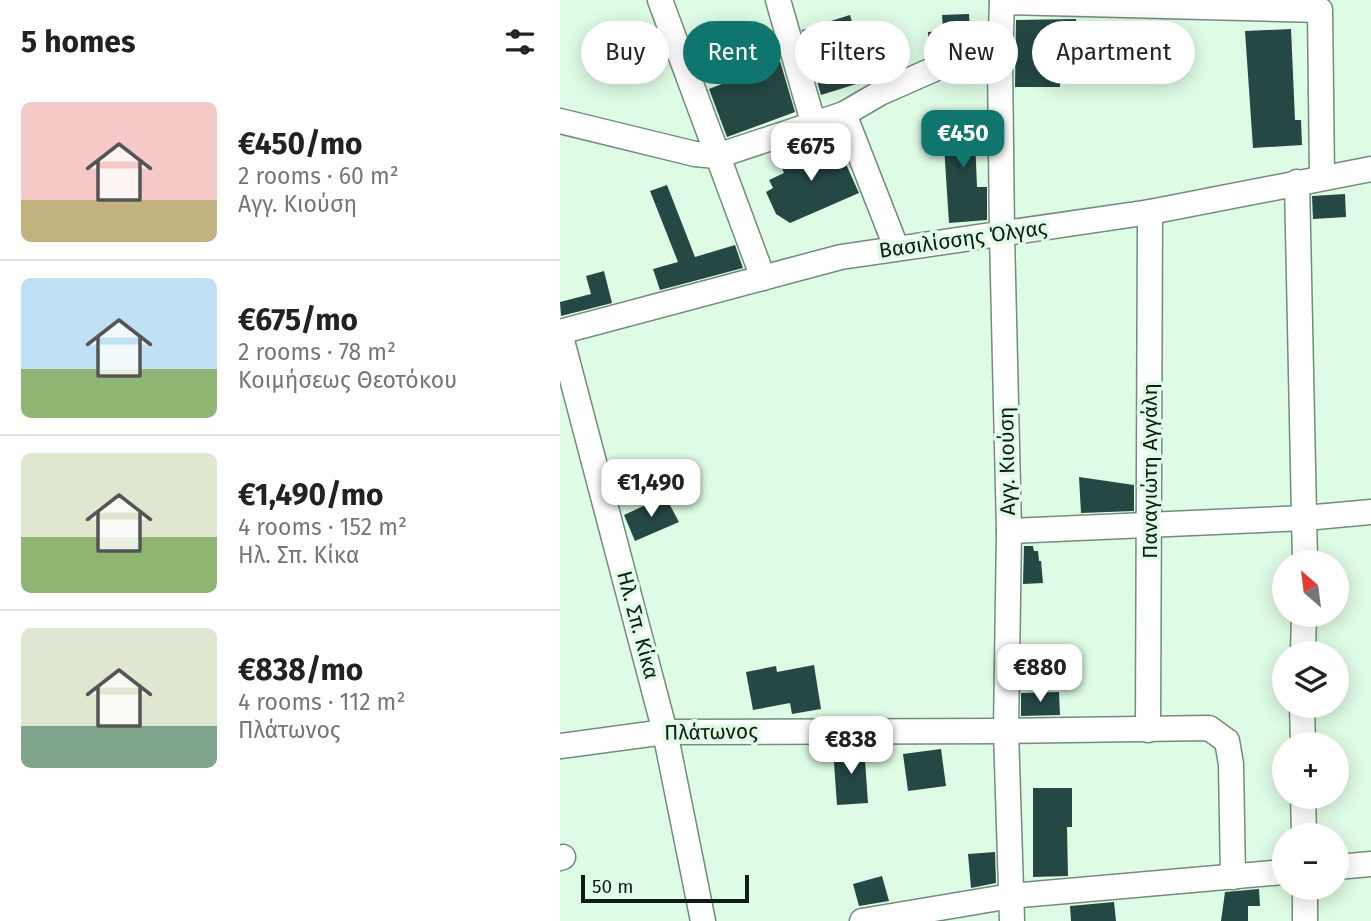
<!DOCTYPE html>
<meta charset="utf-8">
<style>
:root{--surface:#fff;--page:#f2f2f2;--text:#222;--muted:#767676;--line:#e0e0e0;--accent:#0f766e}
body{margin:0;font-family:"Fira Sans",sans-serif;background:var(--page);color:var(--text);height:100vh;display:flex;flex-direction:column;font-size:26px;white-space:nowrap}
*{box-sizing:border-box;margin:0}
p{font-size:23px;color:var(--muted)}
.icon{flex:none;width:38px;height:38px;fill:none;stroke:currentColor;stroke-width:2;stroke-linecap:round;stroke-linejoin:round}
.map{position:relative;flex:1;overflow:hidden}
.sheet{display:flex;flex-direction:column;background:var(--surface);width:560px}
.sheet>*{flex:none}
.hud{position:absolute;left:21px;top:21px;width:665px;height:63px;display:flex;gap:14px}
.needle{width:46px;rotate:332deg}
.tools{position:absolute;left:712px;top:550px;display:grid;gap:14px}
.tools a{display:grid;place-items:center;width:77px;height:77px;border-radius:50%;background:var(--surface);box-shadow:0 4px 18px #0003;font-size:35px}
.scale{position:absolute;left:21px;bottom:18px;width:168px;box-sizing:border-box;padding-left:7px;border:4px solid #101b13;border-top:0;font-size:19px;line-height:24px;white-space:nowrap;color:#101b13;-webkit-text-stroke:5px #defbe5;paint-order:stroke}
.price{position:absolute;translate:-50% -60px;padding:0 16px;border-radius:14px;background:#fff;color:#222;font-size:23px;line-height:46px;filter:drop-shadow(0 2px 4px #0008)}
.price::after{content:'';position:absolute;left:50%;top:42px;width:21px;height:16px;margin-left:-10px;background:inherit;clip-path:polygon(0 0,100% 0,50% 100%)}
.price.selected{background:var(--accent);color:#fff}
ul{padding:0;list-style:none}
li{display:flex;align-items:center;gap:21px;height:175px;padding:0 21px}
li+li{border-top:2px solid var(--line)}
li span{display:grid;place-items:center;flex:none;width:196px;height:140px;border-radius:10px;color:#555}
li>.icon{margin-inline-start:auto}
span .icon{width:84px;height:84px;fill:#fffc;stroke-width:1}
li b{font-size:30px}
h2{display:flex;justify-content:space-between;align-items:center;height:84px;padding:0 21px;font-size:30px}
.tag{padding:0 24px;border-radius:32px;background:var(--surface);box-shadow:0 4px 18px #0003;font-size:24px;line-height:63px}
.tag.selected{background:var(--accent);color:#fff}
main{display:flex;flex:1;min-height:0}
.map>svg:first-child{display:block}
.building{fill:#254844}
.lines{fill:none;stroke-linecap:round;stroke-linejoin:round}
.minor-casing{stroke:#728d7a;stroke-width:27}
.minor{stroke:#fff;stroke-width:24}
.labels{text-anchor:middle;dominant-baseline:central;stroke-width:7;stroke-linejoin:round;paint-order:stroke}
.street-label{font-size:21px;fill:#101b13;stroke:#defbe5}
</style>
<main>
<section class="sheet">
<h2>5 homes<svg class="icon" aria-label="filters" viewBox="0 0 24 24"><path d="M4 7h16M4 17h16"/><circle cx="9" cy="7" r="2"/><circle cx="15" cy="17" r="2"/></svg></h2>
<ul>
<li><span style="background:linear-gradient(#f6c9c9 70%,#c2b280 0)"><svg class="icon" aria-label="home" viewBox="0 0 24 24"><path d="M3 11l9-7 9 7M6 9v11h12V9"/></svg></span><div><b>€450/mo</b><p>2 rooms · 60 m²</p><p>Αγγ. Κιούση</p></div></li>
<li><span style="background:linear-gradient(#bfe0f5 65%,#8fb573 0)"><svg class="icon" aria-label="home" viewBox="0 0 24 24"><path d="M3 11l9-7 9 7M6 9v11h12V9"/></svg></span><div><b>€675/mo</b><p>2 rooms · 78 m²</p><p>Κοιμήσεως Θεοτόκου</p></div></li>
<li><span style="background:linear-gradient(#dfe7d0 60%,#8fb573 0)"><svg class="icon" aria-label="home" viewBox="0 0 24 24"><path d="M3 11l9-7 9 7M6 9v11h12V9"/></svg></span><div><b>€1,490/mo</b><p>4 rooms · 152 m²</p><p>Ηλ. Σπ. Κίκα</p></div></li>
<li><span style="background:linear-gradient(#dfe7d0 70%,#7fa58c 0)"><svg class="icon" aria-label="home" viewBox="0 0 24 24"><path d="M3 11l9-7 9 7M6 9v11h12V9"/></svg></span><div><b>€838/mo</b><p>4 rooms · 112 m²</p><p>Πλάτωνος</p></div></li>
</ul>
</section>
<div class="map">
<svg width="811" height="921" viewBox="0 0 811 921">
<rect width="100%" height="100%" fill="#defbe5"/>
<!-- building -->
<g class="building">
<path d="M409,14L411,50L378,52L369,55L368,32L383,31L382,15Z"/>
<path d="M290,15L297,39L310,35L322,76L261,95L242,30Z"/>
<path d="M516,19L517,52L501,53L500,87H455L456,20Z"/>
<path d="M731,29L735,120H741L742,145L693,148L685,31Z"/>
<path d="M220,61L235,112L167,137L149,89Z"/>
<path d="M414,113L417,187H427V220L389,223L382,115Z"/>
<path d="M269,141L276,156L281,153L299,193L230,223L216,214L206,192L213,188L209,180L224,173L219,161Z"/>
<path d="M107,185L135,257L175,245L183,268L100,290L93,269L118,262L90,191Z"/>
<path d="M785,194L786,217L753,219L752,196Z"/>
<path d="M44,271L52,303L1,316L0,302L31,294L26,276Z"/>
<path d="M519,477L574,485V511L521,513Z"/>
<path d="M105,496L119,522L75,541L64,515Z"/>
<path d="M464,546H473L474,551H478L479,561H481L483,583L463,584Z"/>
<path d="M254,665L261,709L232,714L230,703L193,710L186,672L216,666L217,672Z"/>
<path d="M499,692L500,715L461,716V693Z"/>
<path d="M304,746L308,803L277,805L273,749Z"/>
<path d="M381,749L386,786L348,791L343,754Z"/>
<path d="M473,788H512V827H507L508,876L473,877Z"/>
<path d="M435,852L436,883L411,888L408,854Z"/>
<path d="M322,876L329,901L299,906L293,884Z"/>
<path d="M699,889L700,906H688V921H661L665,892Z"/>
<path d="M554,902L556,921H511L510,906Z"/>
</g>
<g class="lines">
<defs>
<g id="minor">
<path d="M100,0L203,278"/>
<path d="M218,0L253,122"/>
<path d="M442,0L440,63L442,235L449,531L446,731L452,921"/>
<path d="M442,2L760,10L762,177"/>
<path d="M284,114L336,247"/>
<path d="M0,121L135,154L157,156L284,114L320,93L379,67L440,63"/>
<path d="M737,182L745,562"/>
<path d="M0,332L281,257L590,212L811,169"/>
<path d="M0,333L105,732L143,921"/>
<path d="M449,531L745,518L811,512"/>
<path d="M743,653L744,614"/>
<path d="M742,705L743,744"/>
<path d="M588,730L590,212"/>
<path d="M0,746L105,732L446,731L649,728L667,741L671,764L673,877"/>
<path d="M743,796L744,835"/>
<path d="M0,858L3,857"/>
<path d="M777,867L811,864"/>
<path d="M745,887V921"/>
<path d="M302,921L451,896L724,872"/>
</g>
</defs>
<!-- minor casing -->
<use href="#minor" class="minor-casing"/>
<!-- minor -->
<use href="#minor" class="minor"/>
</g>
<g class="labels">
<!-- street labels -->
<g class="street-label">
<text transform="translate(403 239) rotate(-8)">Βασιλίσσης Όλγας</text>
<text transform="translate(447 461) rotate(-91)">Αγγ. Κιούση</text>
<text transform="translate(590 471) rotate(-90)">Παναγιώτη Αγγάλη</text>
<text transform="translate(78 625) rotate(75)">Ηλ. Σπ. Κίκα</text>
<text transform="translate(151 732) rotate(-1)">Πλάτωνος</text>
</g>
</g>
</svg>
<div class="tools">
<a><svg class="needle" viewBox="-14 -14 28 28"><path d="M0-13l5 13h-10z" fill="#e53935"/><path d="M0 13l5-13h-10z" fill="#767676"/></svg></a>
<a><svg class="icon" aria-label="layers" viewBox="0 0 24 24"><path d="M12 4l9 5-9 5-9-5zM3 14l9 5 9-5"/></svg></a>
<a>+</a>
<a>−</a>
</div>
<div class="scale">50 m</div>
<b class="price selected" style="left:403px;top:170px">€450</b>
<b class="price" style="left:251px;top:183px">€675</b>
<b class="price" style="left:91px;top:519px">€1,490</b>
<b class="price" style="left:480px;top:704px">€880</b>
<b class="price" style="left:291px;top:776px">€838</b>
<div class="hud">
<a class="tag">Buy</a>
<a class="tag selected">Rent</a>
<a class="tag">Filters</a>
<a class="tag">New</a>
<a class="tag">Apartment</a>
</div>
</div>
</main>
